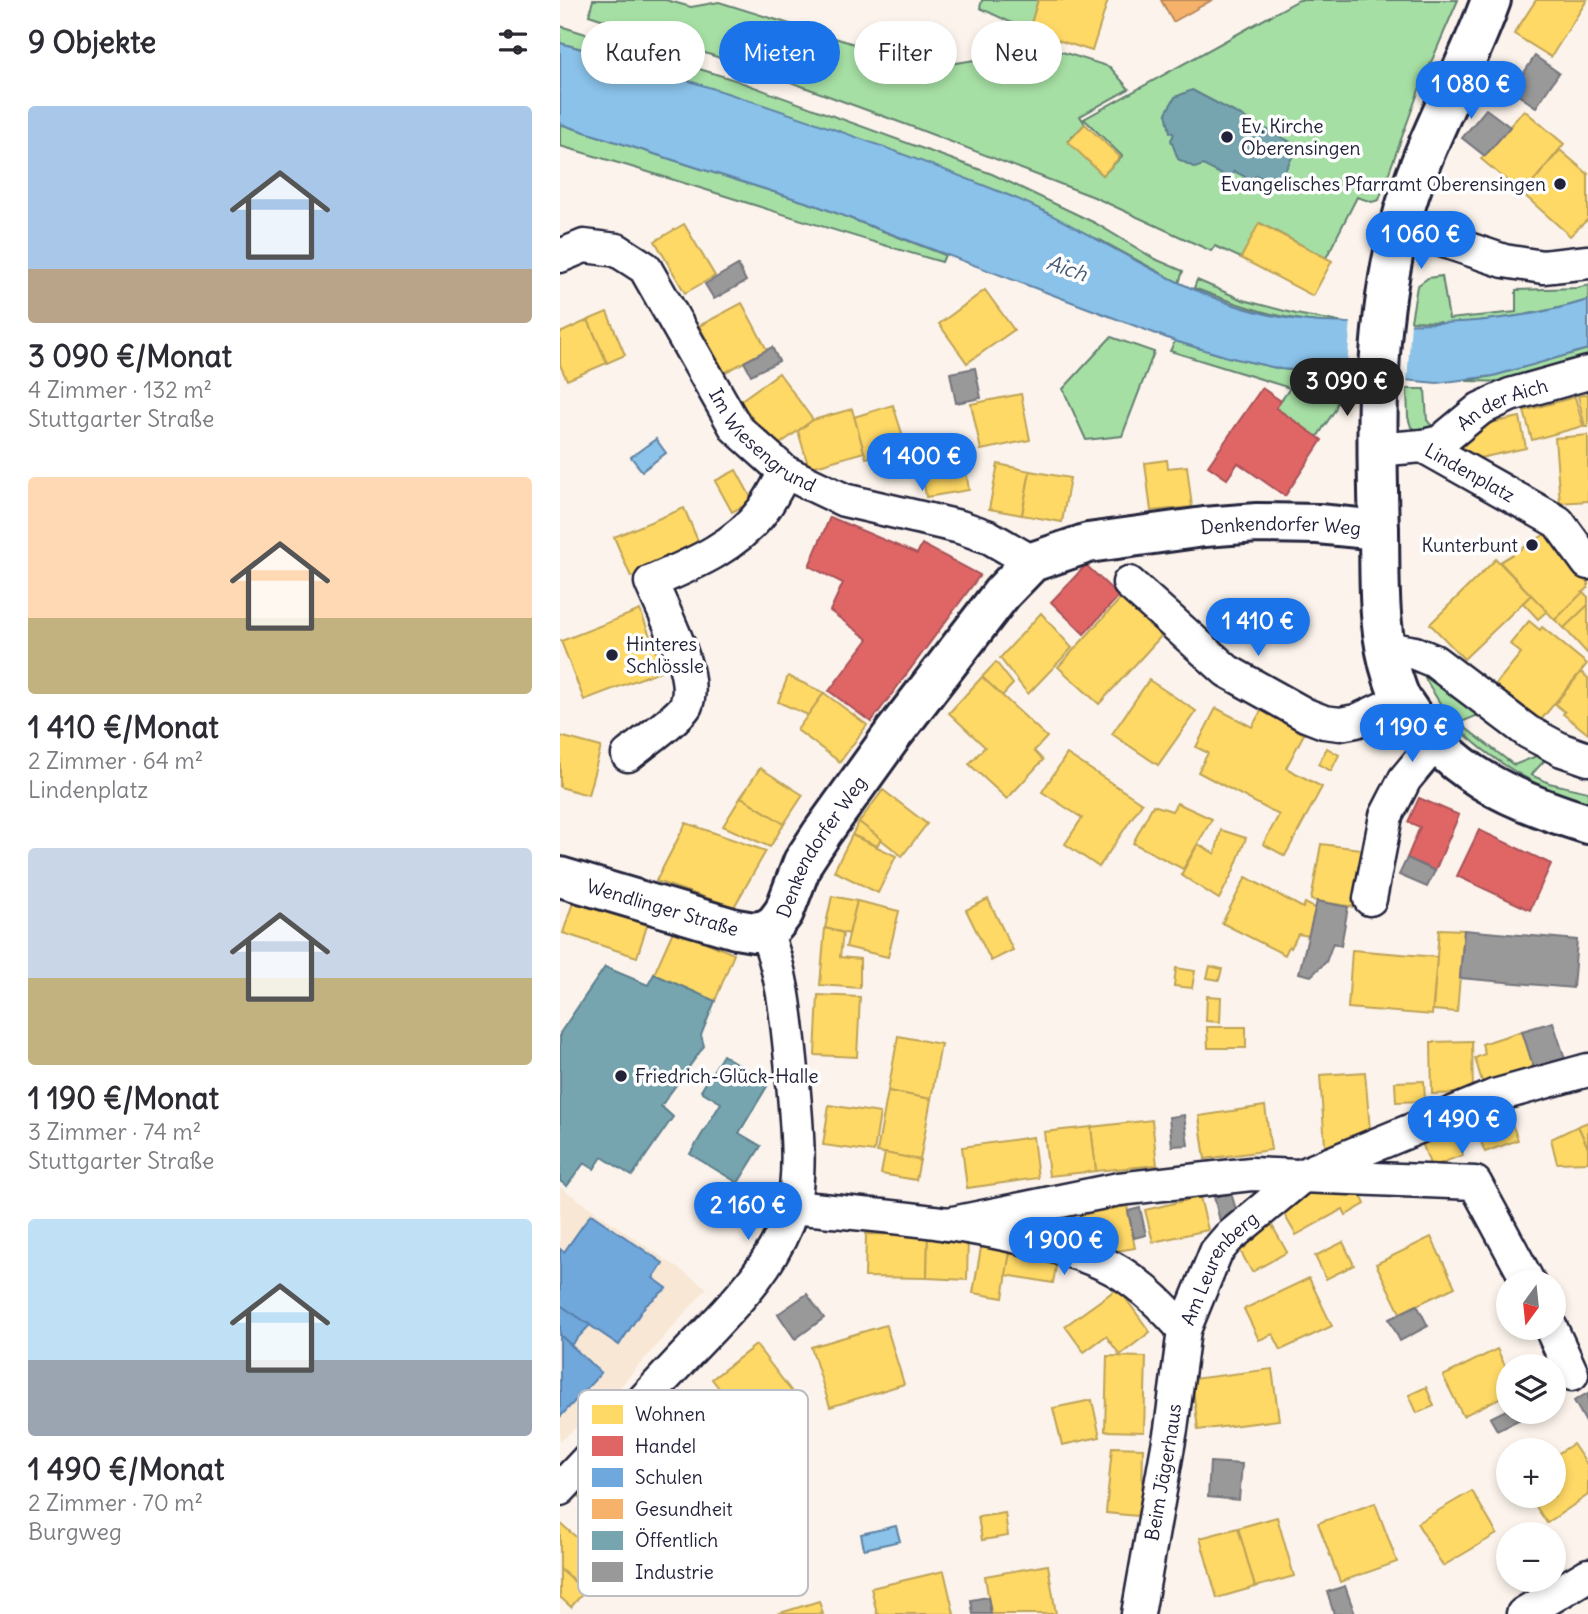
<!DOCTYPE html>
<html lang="de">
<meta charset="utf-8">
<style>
:root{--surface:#fff;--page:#f7f7f7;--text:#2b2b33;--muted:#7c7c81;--accent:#1a73e8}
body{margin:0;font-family:Delius,sans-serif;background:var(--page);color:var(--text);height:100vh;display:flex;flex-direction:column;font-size:26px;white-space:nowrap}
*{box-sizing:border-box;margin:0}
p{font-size:23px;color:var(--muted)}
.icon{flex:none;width:38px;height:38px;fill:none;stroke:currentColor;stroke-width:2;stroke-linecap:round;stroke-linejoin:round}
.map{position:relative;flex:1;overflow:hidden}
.side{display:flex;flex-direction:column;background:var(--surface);width:560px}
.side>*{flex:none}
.hud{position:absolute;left:21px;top:21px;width:665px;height:63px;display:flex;gap:14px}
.needle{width:46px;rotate:195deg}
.controls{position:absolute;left:936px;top:1270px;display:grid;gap:14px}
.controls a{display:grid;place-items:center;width:70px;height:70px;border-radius:50%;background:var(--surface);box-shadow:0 4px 10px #0003;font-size:35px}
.price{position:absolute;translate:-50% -60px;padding:0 16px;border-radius:24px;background:var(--accent);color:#fff;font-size:23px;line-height:46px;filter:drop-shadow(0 2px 4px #0008)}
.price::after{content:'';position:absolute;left:50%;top:42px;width:21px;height:16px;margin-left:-10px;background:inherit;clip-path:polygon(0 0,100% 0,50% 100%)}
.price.active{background:#222;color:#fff}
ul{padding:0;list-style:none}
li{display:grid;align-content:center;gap:14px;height:371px;padding:0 28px}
li span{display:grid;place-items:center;height:217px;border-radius:7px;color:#555}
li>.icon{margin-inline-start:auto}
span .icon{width:126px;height:126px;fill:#fffc;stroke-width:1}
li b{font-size:30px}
h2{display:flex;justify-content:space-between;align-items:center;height:84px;padding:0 28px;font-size:30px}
.chip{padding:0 24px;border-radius:32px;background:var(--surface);box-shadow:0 4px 10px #0003;font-size:24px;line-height:63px}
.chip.active{background:var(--accent);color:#fff}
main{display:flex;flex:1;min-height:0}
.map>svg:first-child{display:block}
.built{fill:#f8e7d5}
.green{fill:#a6dfa4;stroke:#648070;stroke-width:2}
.water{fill:#8ac2e9;stroke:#6082a3;stroke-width:2}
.pier{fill:#fcf4ec}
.homes{fill:#ffd966;stroke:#bda259;stroke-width:2}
.shops{fill:#e06666;stroke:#a75259;stroke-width:2}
.schools{fill:#6fa8dc;stroke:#5880ac;stroke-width:2}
.health{fill:#f6b26b;stroke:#b6875d;stroke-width:2}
.public{fill:#76a5af;stroke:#5d7e8c;stroke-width:2}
.industry{fill:#999;stroke:#75757d;stroke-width:2}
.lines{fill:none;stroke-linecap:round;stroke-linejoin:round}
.minor-casing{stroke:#22223b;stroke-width:37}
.major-casing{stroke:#22223b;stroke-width:44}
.minor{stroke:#fff;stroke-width:32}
.major{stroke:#fff;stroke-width:38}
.poi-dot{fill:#22223b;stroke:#fff;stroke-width:2.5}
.labels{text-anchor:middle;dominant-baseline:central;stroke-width:7;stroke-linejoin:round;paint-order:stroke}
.poi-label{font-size:19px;fill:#22223b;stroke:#fff;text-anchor:start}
.street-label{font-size:19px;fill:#22223b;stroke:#fff}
.water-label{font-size:21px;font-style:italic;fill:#465a78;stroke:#fff}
.key{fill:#fff;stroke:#bdbdc4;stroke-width:2}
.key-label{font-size:19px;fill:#22223b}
</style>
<main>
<section class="side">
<h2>9 Objekte<svg class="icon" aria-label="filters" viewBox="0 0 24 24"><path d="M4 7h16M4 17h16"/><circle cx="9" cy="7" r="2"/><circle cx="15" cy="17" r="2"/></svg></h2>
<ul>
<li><span style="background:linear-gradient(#a9c7e8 75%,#b9a48a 0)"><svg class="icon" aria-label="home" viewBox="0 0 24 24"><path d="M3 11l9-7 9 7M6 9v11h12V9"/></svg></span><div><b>3 090 €/Monat</b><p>4 Zimmer · 132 m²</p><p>Stuttgarter Straße</p></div></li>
<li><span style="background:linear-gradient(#ffd9b3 65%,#c2b280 0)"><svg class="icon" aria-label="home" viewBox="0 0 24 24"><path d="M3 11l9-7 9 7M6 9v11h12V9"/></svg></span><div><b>1 410 €/Monat</b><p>2 Zimmer · 64 m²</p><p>Lindenplatz</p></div></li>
<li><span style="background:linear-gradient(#c9d6e8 60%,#c2b280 0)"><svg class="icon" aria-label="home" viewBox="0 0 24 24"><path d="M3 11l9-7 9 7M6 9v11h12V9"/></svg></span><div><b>1 190 €/Monat</b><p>3 Zimmer · 74 m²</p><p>Stuttgarter Straße</p></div></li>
<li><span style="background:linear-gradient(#bfe0f5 65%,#9aa5b1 0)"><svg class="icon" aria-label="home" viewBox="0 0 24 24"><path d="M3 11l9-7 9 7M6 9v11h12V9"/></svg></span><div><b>1 490 €/Monat</b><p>2 Zimmer · 70 m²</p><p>Burgweg</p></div></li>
</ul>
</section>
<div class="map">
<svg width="1028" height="1614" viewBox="0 0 1028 1614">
<rect width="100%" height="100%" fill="#fcf4ec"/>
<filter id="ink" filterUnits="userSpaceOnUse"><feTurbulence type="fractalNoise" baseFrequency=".0143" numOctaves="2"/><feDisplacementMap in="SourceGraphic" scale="14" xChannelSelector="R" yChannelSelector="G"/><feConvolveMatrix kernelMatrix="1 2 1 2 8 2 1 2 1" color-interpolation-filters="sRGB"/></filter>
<g filter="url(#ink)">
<!-- built -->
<path class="built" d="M0,1187L147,1288L60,1387L0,1442Z"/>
<!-- green -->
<g class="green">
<path d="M33,0H106L131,7L159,2L323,53L383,65L441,56L477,44L550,67L569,89L520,116L525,124L508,141L543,175L562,156L524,119L739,0H898L859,90L819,200L812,202L797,197L766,258L700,223L681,258L655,246L651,251L534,197L350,126L206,73L29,15Z"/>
<path d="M422,0H478L469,31L420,8Z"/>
<path d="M0,26L175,80L432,174L535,223L595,259L623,271L619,283L540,240L89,67L0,43Z"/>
<path d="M0,124L255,205L385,255L382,262C254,226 128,182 0,146Z"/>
<path d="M882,276L889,319L956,312V290L1017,288L1028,285V300C980,315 930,320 880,325L879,322L851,321L857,286L868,278Z"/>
<path d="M637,280L683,300L736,314L785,323C732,324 683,307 634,288Z"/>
<path d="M551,337L594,352L562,436L526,440L503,389Z"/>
<path d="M615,341L668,357L721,369L784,375L775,410L757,437L716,408L730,388L610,351Z"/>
<path d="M1028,349V360L952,382L906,381L933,376Z"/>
<path d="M847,389H865L867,420L875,430L859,432L851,427L848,417Z"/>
<path d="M867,674L923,713L899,723L954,765L979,755L986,759L971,775L989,783L1028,792V804C983,792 926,758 895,724C883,710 874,694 865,678Z"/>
</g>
<!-- water -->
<g class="water">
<path d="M0,43C152,85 302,136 448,195C507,219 560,255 618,282C651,298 690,312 726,318C755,323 783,323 813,323C886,325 958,322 1028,300V349L933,376L877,383L721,369L668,357L615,341L255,205L0,124Z"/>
<path d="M96,439L106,453L82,471L71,457Z"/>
<path d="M336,1526L340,1541L304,1549L301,1534Z"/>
</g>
<!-- pier -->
<path class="pier" d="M791,319L851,321L847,384L786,379Z"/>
<!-- homes -->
<g class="homes">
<path d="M478,0H548L532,51L469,31Z"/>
<path d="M976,0H1027L991,57L954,34Z"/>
<path d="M964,110L1004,144L963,194L921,159Z"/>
<path d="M525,124L560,157L543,175L508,142Z"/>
<path d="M1000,150L1028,174V219L1010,236L963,194Z"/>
<path d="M699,223L772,261L753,296L681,258Z"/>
<path d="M124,224L155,276L125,293L95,241Z"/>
<path d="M425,290L454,330L407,363L379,324Z"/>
<path d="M182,303L207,350L164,373L139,326Z"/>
<path d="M47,312L65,355L47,363L28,320Z"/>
<path d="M28,320L47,363L7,380L0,365V333Z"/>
<path d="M219,373L253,420L214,448L180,401Z"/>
<path d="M461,394L470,440L421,450L411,404Z"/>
<path d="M1028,394V427H1025L1018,396Z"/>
<path d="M1015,397L1023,426L972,440L964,411Z"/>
<path d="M333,405L346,446L306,458L294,417Z"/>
<path d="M292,409L304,452L249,468L238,431L253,420Z"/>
<path d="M960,417L966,448L906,461L901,437L911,427Z"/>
<path d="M1028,435V501L1000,503L995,438Z"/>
<path d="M402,446L409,490L366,497L359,453Z"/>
<path d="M607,460L608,468L627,466L632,507L591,511L585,463Z"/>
<path d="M438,464L470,471L462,515L429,509Z"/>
<path d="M176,470L193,501L172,512L155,481Z"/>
<path d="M470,471L510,478L502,522L462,515Z"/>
<path d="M124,508L141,548L71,577L54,537Z"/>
<path d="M992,530L1028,577V588L995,620L940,562Z"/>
<path d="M936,559L971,595L904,659L870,624Z"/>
<path d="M1023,592L1028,597V605L1004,628L995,620Z"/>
<path d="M971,595L987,611L978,619L963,603Z"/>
<path d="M563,596L604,633L539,704L498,667Z"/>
<path d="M1028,605V652L1027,653L1004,628Z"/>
<path d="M80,610L103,670L24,700L1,641Z"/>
<path d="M481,613L512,648L468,694L440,658Z"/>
<path d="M969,621L980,630L982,627L1027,664L980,721L935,685L961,653L950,644Z"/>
<path d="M436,662L453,684L442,696L422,677Z"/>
<path d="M1021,672L1028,678V734L1003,714L1005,712L995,704Z"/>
<path d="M228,676L264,693L248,715L218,702Z"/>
<path d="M422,677L487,737L474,751L483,760L447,799L409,764L425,747L389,713Z"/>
<path d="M589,680L636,711L598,765L552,734Z"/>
<path d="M264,693L307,725L280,762L237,730Z"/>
<path d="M656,708L692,727L702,709L745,732L726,768L762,787L725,856L703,844L719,815L638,772L648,753L636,747Z"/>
<path d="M0,736L41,747L28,795L0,787Z"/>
<path d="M767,748L779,755L771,771L758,764Z"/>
<path d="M507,754L582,803L539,867L505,844L522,818L482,792Z"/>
<path d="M200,768L243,795L224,824L181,797Z"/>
<path d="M323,790L367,824L342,856L299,822Z"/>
<path d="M181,797L224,824L210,847L163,826Z"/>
<path d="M617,803L652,819L623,869L573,843L593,805L612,811Z"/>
<path d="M299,822L321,839L317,846L292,835Z"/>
<path d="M126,823L206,851L174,907L96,881Z"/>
<path d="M661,830L686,838L673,872L659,899L621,875L638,844L655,854Z"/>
<path d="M292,835L336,856L318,893L274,871Z"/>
<path d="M761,844L809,850L801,908L751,900Z"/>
<path d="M686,877L743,908L745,903L755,908L750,936L738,934L731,948L729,946L725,955L662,923Z"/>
<path d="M16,893L90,916L77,957L3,933Z"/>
<path d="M272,896L297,901L289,934L265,928Z"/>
<path d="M428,899L453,950L431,961L406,910Z"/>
<path d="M297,901L339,911L328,957L286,947Z"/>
<path d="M265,928L283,933L280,957L300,959V988L260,985Z"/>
<path d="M114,929L174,954L155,1001L94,974Z"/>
<path d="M879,929L904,930L897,1012L873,1010Z"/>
<path d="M792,950L877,957L872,1015L788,1008Z"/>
<path d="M650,966L662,969L659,980L647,978Z"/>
<path d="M616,968L635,971L632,988L614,986Z"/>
<path d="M258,995L300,997L297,1057L255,1055Z"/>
<path d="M647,996L661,997L660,1022L646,1021Z"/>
<path d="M647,1027H686V1048H648Z"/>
<path d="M962,1031L975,1072L924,1088L915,1058L925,1054L922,1044Z"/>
<path d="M338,1036L381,1044L371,1099L328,1091Z"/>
<path d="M912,1041L913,1093L872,1094L871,1042Z"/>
<path d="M805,1072L811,1142L765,1146L760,1075Z"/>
<path d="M864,1081L865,1101L836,1102L835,1082Z"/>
<path d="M328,1091L371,1099L360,1160L317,1152Z"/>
<path d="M945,1104L958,1140L925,1152L911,1116Z"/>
<path d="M269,1105L320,1113L314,1152L263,1145Z"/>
<path d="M705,1106L711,1150L645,1159L639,1116Z"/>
<path d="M592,1120L597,1165L536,1171L531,1127Z"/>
<path d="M1028,1122V1148L1018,1126Z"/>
<path d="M892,1125L903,1155L871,1167L860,1137Z"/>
<path d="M1018,1126L1028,1148V1162L997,1163L991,1139Z"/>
<path d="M531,1127L536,1171L489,1176L484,1132Z"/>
<path d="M473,1137L478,1178L407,1188L402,1147Z"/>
<path d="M325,1153L360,1160L356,1180L321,1174Z"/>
<path d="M767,1178L794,1180L805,1204L786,1215L783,1209L736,1235L718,1204Z"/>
<path d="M640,1197L648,1230L593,1242L585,1210Z"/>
<path d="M567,1206L575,1248L545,1253L524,1241L519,1215Z"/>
<path d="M709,1220L727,1252L692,1272L674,1240Z"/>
<path d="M306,1234L368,1235L367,1278L305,1277Z"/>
<path d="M368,1235L408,1237L407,1280L367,1278Z"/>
<path d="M871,1237L895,1287L840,1313L816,1264Z"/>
<path d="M422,1242L451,1247L443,1298L413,1293Z"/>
<path d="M783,1242L794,1265L766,1279L755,1256Z"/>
<path d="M451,1247L498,1256L493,1283L446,1275Z"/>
<path d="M749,1278L772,1326L721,1350L713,1334L699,1340L684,1309Z"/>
<path d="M558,1288L590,1332L560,1355L546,1336L524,1352L505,1326Z"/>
<path d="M326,1325L344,1384L270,1407L251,1347Z"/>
<path d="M196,1345L232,1392L188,1426L152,1379Z"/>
<path d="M937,1349L948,1372V1394L903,1416L883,1376Z"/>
<path d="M547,1356L586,1357L584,1432L545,1431Z"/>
<path d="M712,1369L719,1420L638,1430L632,1379Z"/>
<path d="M866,1387L874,1406L857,1413L849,1395Z"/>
<path d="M532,1400L540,1437L502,1445L493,1408Z"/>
<path d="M1013,1444L1028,1466V1495L987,1523L969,1496H994V1456Z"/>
<path d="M552,1447L583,1448L582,1497L577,1516L546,1513Z"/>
<path d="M43,1463L76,1491L64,1505L78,1517L57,1542L31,1518L37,1511L16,1494Z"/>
<path d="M912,1491L937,1534L883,1566L857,1523Z"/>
<path d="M815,1503L837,1562L780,1582L758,1523Z"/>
<path d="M445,1513L448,1536L422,1540L418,1517Z"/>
<path d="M717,1517L734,1576L695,1587L678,1528Z"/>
<path d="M0,1523L38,1556L16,1582L0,1569Z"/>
<path d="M678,1528L695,1587L657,1598L640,1538Z"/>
<path d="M488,1565L496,1614H431L425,1576Z"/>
<path d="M0,1569L25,1591L11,1607L0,1597Z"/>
<path d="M384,1571L394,1614H317L311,1588Z"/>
<path d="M259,1601L263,1614H217Z"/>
</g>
<!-- shops -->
<g class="shops">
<path d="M702,388L721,401L716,408L762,440L725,496L678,463L667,479L648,466Z"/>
<path d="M270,517L357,554L362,544L420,575L311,722L269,691L308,639L270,611L283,583L249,566Z"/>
<path d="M526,565L559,596L524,634L491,602Z"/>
<path d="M859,798L899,815L875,871L847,858L860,827L848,822Z"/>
<path d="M919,830L991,864L970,910L897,876Z"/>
</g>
<!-- schools -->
<g class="schools">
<path d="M31,1214L103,1263L93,1278L107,1288L85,1306L59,1345L0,1305V1249L4,1252Z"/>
<path d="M0,1305L30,1325L11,1345L0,1335Z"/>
<path d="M0,1335L41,1373L0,1417Z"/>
</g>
<!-- health -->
<path class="health" d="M601,0H652L613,22Z"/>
<!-- public -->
<g class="public">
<path d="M632,90L738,146L717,186L696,175L693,181L674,171L670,179L643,165L635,168L618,159L611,140L614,134L610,132L606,113L615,97Z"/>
<path d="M45,967L88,985L94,974L155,1001L141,1035L144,1046L101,1106L113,1117L72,1176L42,1157L34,1169L24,1163L7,1186L0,1181V1033Z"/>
<path d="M163,1055L209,1083L179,1133L201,1146L178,1183L130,1154L161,1103L141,1091Z"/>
</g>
<!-- industry -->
<g class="industry">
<path d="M975,56L999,73L976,107L952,91Z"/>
<path d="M926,109L950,127L925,156L902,138Z"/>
<path d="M178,265L186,281L154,299L145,284Z"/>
<path d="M212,347L219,361L191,375L184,362Z"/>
<path d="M415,368L421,398L396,403L390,373Z"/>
<path d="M847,858L875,871L867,887L839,875Z"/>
<path d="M757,901L788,907L781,946L773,943L766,962L751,976L739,973Z"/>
<path d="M904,930L1017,940L1013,988L900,978Z"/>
<path d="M993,1022L1006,1062L975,1072L962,1031Z"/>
<path d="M624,1115L628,1145L612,1146L609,1117Z"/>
<path d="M671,1193L678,1216L662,1229L654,1197Z"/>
<path d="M580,1208L586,1235L574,1238L568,1211Z"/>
<path d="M247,1294L264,1318L235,1339L218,1314Z"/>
<path d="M857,1305L868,1326L840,1341L829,1319Z"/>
<path d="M1028,1393V1426L1014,1401Z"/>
<path d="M948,1409V1412L974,1413L937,1430L930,1418Z"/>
<path d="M650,1462L682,1464L679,1500L648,1497Z"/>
<path d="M785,1586L795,1614H774L767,1592Z"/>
<path d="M428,1597L431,1614H413L411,1600Z"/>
</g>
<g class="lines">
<defs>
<g id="minor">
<path d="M840,226L944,261L983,267L1028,262"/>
<path id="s1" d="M0,256L24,246L57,250L85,268L176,428L225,472L284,500L400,527L429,537L472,562"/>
<path id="s2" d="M863,446L998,522L1028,563"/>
<path id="s3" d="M815,450L863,446L880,442L920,409L950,395L1028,373"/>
<path d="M569,583L667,671L746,715L764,722L780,724L796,721L841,700"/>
<path d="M826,648L855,653L874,661L968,732L1002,750L1028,759"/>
<path d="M68,755C79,746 121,716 126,705C139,675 103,612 91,582C131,565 176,547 203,510C212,498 218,485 225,472"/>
<path d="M810,899L826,816L845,779L874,744"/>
<path d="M233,1207C318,1216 404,1221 486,1244C512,1251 538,1259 561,1273C586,1289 605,1308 624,1330"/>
<path d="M388,1224L559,1189L691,1174L915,1183L969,1283"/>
<path d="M991,1328L1012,1374"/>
<path d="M0,1489C41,1445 83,1401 124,1357C165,1313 215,1268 232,1208C243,1171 235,1110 232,1070C227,1022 224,975 205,930"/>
<path id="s4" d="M578,1614L611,1429L624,1330L656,1252L668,1238L745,1174L934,1096L1028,1070"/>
<path d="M963,1614L1028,1575"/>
</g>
<g id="major">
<path d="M931,0C904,76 860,146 840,226C814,326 816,428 819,531C820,580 817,630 833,678C836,686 838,695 843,702C889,773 950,800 1028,824"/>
<path id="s5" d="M0,877L176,929L194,932L205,930L215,924L224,912L243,862L262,833L334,733L442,593L472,562L528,543L644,527L697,523L758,524L819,530"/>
</g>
</defs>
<!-- minor casing -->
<use href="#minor" class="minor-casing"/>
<!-- major casing -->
<use href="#major" class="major-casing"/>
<!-- minor -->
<use href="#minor" class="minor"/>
<!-- major -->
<use href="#major" class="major"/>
</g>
</g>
<!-- markers -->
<g class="poi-dot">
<circle cx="667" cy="137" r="7"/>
<circle cx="1000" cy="184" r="7"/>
<circle cx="972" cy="545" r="7"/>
<circle cx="52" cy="655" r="7"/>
<circle cx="61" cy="1076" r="7"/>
</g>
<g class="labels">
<!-- poi labels -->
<g class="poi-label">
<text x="681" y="126">Ev. Kirche<tspan x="681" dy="22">Oberensingen</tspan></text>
<text x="986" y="184" text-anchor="end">Evangelisches Pfarramt Oberensingen</text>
<text x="958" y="545" text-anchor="end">Kunterbunt</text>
<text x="66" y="644">Hinteres<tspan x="66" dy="22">Schlössle</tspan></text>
<text x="75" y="1076">Friedrich-Glück-Halle</text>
</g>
<!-- street labels -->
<g class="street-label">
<text stroke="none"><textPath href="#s3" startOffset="140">An der Aich</textPath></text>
<text stroke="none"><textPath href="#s1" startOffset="304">Im Wiesengrund</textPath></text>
<text stroke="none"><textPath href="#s2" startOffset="54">Lindenplatz</textPath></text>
<text stroke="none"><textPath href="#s5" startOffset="924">Denkendorfer Weg</textPath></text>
<text stroke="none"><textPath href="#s5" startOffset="315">Denkendorfer Weg</textPath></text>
<text stroke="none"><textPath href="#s5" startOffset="107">Wendlinger Straße</textPath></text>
<text stroke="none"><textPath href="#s4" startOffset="360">Am Leurenberg</textPath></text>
<text stroke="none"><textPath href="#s4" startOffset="144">Beim Jägerhaus</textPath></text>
</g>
<!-- water labels -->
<g class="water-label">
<text transform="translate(507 268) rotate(19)">Aich</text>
</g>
</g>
<!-- legend -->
<rect x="18" y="1390" width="230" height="206" rx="10" class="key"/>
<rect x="32" y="1405" width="31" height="19" fill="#ffd966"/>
<rect x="32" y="1436" width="31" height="20" fill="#e06666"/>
<rect x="32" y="1468" width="31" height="19" fill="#6fa8dc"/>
<rect x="32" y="1499" width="31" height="20" fill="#f6b26b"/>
<rect x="32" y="1531" width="31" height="19" fill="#76a5af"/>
<rect x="32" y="1562" width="31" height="20" fill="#999"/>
<g class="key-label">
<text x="75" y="1421">Wohnen</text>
<text x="75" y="1453">Handel</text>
<text x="75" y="1484">Schulen</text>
<text x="75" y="1516">Gesundheit</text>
<text x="75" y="1547">Öffentlich</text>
<text x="75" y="1579">Industrie</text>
</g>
</svg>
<div class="controls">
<a><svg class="needle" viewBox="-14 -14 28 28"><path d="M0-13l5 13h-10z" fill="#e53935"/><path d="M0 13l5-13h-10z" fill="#7c7c81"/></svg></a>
<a><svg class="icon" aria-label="layers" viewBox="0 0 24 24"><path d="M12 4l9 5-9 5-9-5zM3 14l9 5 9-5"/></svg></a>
<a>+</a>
<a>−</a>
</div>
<b class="price" style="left:911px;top:121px">1 080 €</b>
<b class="price" style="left:861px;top:271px">1 060 €</b>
<b class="price active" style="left:787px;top:418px">3 090 €</b>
<b class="price" style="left:362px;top:493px">1 400 €</b>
<b class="price" style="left:698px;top:658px">1 410 €</b>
<b class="price" style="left:852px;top:764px">1 190 €</b>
<b class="price" style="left:902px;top:1156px">1 490 €</b>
<b class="price" style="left:188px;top:1242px">2 160 €</b>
<b class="price" style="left:504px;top:1277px">1 900 €</b>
<div class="hud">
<a class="chip">Kaufen</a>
<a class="chip active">Mieten</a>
<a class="chip">Filter</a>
<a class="chip">Neu</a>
</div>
</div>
</main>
